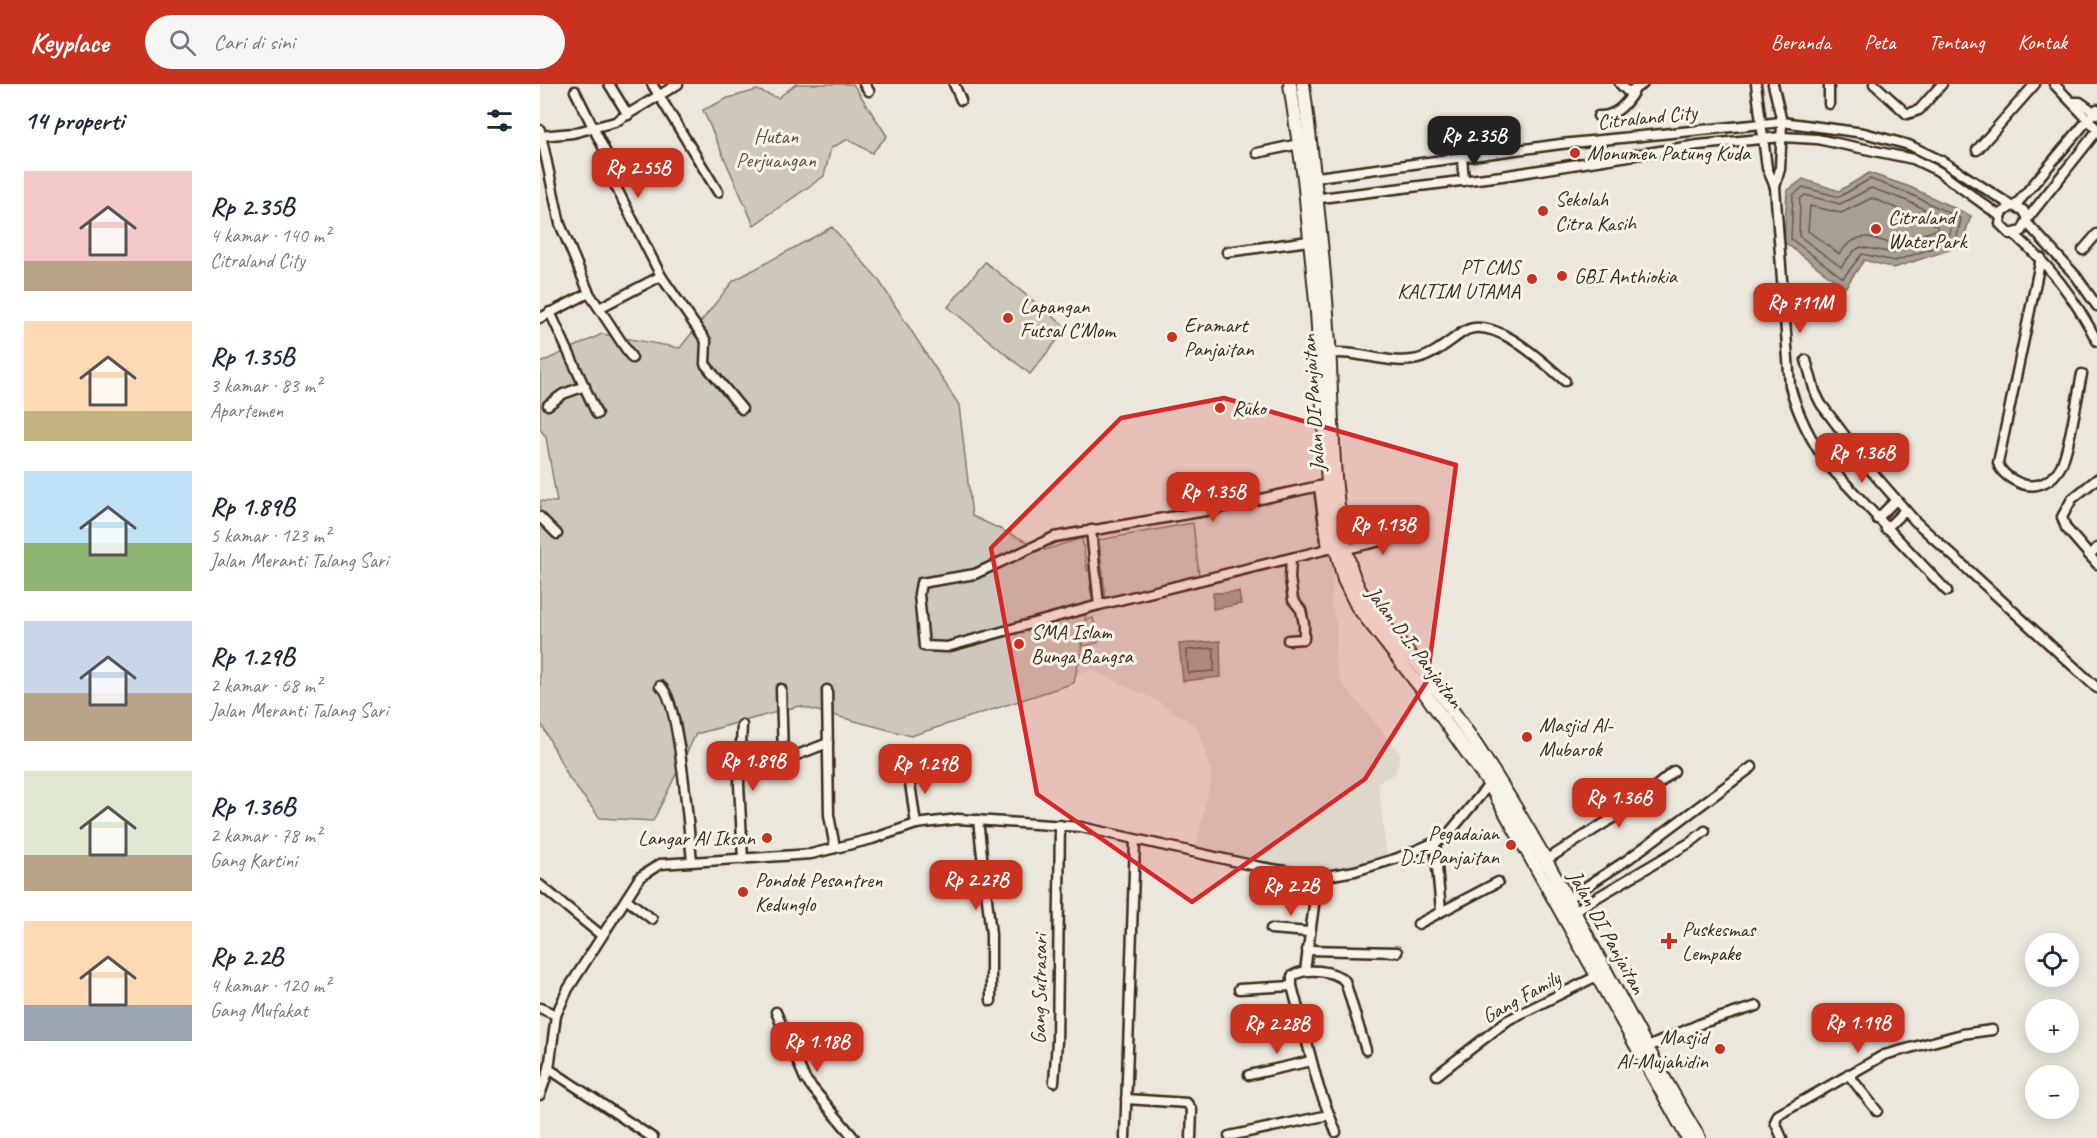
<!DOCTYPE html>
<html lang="id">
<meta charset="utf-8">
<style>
:root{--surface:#fff;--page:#f6f6f7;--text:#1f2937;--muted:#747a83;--accent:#c8321e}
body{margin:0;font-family:Caveat,sans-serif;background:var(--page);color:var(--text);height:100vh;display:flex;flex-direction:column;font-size:22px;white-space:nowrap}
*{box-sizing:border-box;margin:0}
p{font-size:20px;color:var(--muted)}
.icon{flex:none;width:33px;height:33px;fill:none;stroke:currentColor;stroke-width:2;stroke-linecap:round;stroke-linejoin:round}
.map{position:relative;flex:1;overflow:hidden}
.side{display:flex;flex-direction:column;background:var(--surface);width:540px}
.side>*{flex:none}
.fabs{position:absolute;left:1485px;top:849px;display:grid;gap:12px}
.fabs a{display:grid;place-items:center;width:54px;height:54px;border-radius:50%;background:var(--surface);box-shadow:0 3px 15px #0003;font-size:30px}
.price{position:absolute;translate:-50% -51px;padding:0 14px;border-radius:12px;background:var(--accent);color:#fff;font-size:20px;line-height:39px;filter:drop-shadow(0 2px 3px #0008)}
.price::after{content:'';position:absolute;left:50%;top:36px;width:18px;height:14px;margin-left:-9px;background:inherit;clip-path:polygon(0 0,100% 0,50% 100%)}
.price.on{background:#222;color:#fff}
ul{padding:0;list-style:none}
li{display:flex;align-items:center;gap:18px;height:150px;padding:0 24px}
li span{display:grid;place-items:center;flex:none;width:168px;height:120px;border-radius:0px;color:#555}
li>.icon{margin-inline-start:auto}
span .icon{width:72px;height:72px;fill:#fffc;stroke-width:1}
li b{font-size:26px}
h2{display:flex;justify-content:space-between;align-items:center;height:72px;padding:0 24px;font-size:26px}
header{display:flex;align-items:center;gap:36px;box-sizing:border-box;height:84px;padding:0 30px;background:var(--accent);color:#fff}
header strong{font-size:28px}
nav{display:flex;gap:33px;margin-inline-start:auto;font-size:21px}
.search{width:420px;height:54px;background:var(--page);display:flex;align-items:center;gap:15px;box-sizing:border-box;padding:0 21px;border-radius:33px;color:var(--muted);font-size:22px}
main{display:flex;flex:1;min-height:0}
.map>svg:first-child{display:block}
.built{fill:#ddd7cc}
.green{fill:#cec8bc;stroke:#84796d;stroke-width:1.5}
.water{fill:#a89f93;stroke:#7c7064;stroke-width:1.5}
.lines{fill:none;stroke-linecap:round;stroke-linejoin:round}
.shore{stroke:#67594d;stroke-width:1.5}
.minor-casing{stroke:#3b2a1e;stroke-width:13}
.highway-casing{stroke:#3b2a1e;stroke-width:16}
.minor{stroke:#f7f3e8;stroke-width:8}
.highway{stroke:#f7f3e8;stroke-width:12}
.marked{fill:#d62828;fill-opacity:0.2;stroke:#d62828;stroke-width:4.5;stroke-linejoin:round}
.poi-dot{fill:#c8321e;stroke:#f7f3e8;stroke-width:2}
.labels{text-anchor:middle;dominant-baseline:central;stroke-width:6;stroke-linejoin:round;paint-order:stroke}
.street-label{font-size:21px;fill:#3b2a1e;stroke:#f7f3e8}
.park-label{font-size:21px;fill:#605246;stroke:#f7f3e8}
.poi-label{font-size:21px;fill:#3b2a1e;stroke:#f7f3e8;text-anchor:start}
</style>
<header>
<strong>Keyplace</strong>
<div class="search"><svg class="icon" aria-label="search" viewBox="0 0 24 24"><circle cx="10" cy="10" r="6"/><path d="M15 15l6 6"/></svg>Cari di sini</div>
<nav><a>Beranda</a><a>Peta</a><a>Tentang</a><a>Kontak</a></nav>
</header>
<main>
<section class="side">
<h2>14 properti<svg class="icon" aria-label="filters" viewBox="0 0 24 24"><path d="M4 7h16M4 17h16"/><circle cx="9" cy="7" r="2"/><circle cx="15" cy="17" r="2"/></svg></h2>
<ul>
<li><span style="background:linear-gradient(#f6c9c9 75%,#b9a48a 0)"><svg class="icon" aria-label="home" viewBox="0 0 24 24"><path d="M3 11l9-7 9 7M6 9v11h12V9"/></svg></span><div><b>Rp 2.35B</b><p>4 kamar · 140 m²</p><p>Citraland City</p></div></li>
<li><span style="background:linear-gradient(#ffd9b3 75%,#c2b280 0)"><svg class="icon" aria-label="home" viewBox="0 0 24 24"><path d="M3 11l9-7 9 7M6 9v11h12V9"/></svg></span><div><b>Rp 1.35B</b><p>3 kamar · 83 m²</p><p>Apartemen</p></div></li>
<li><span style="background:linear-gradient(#bfe0f5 60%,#8fb573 0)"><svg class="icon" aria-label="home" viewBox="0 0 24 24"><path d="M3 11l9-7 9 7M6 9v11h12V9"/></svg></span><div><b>Rp 1.89B</b><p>5 kamar · 123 m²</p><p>Jalan Meranti Talang Sari</p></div></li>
<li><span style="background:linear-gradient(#c9d6e8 60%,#b9a48a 0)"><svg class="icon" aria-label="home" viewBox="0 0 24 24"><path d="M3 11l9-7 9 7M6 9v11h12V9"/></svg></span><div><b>Rp 1.29B</b><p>2 kamar · 68 m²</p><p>Jalan Meranti Talang Sari</p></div></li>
<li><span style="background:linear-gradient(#dfe7d0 70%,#b9a48a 0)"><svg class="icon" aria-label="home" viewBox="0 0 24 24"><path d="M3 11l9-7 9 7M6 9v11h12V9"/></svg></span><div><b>Rp 1.36B</b><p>2 kamar · 78 m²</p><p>Gang Kartini</p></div></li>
<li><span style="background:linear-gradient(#ffd9b3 70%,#9aa5b1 0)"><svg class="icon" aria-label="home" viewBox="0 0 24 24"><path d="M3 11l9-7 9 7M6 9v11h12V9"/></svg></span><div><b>Rp 2.2B</b><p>4 kamar · 120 m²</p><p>Gang Mufakat</p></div></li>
</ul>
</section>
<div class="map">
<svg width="1557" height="1054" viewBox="0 0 1557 1054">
<rect width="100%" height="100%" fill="#ece7dc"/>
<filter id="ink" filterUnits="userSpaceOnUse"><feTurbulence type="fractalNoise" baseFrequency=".0167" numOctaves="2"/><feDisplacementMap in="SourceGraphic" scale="12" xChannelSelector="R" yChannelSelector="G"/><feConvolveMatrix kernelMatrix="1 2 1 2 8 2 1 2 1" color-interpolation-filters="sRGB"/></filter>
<g filter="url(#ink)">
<!-- built -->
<path class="built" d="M778,396L793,492L791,519L797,544L794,576L802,599L861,670L855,690L838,698L847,774L780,789L655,767L672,691L657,643L616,616L552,586L507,596L452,475L531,442L565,441L690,417Z"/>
<!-- green -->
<g class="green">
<path d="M256,0H313L347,52L332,69L308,55L291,64L284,92L214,141L163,26L188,14L217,6L238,14Z"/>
<path d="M292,143L338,195L419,321L432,432L505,466L542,454L547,486L553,489L550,504L553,517L548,520L545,536L553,534L558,559L543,562L541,557L542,577L538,579L534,599L371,652L259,622L156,650L113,737L60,734L29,694L0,637V417L17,418L6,353L0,345V279L62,250L140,264L193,197Z"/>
<path d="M445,178L527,244L490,290L408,223Z"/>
<path d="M653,439L659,492L566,516L559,456Z"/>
</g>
<!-- water -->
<g class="water">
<path d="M1329,89L1370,103L1431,132L1421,162L1354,184L1324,176L1305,204L1244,158L1247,107L1263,95L1299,107Z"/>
<path d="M699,508L701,520L673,525V509Z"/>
<path d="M680,557L681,593L643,597L639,560Z"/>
</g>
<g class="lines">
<!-- shore -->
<g class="shore">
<path d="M1330,95L1368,109L1421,135L1416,156L1355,177L1322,170L1303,194L1251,155L1253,111L1263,103L1299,113Z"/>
<path d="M1331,104L1365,116L1412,138L1410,150L1354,169L1321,163L1314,167L1301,183L1259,152L1260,115L1265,111L1300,120Z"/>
<path d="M1332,114L1396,141L1398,145L1354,160L1328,153L1319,154L1309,159L1299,170L1268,147L1270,122L1301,129Z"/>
<path d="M674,564V587L648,589L647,566Z"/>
</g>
<defs>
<g id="minor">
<path d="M69,0L88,31"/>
<path d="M112,0L178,108"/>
<path d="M324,0L329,7"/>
<path d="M414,0L421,16"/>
<path d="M1080,0L1088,8L1103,0"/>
<path d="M1216,0L1227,84L1235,103"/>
<path d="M1233,0L1242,38L1240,85L1235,103L1250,302C1258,332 1271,357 1289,382L1407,507"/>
<path d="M1289,0V20"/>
<path d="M1334,0L1367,30L1379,26L1402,0"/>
<path d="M1514,0L1557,45"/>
<path d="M35,7L69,75L76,103L121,192L166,257L165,280L202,325"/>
<path d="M1533,18H1540L1557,30"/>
<path d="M1058,32C1076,33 1086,20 1094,7"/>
<path d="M0,46L20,140L49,209L0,234"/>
<path d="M0,52L33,49L75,38L138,0"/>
<path d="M1437,66L1495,0"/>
<path d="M717,69L759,60"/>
<path d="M922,73L924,97"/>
<path d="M770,94L1021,60L1242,38L1324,49L1369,61L1402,77L1472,122"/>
<path d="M772,115L962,92L1158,61L1242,53L1277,55L1373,75L1398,87L1460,132"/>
<path d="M1475,122L1557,25"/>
<path d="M1488,134L1483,126L1472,122L1462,129L1460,140L1470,150L1482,147L1488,134L1557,47"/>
<path d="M1487,139L1536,192L1557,222"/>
<path d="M1474,150C1511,183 1534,213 1557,257"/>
<path d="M1543,166L1557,150"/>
<path d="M687,168L769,157"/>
<path d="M1501,174L1458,379C1461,390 1472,396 1482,400C1498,405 1513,397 1521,382C1530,363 1537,313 1542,290"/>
<path d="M49,209L92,274"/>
<path d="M61,223L121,192"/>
<path d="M10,228L57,330"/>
<path d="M786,270C816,265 844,280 872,276C891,274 908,258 923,248C953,229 1004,279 1025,297"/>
<path d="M1266,276L1275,308L1281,320L1333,389L1375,437L1557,604"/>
<path d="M8,321L23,310L45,302"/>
<path d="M1557,395L1532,415L1522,433L1526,444L1557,480"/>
<path d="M788,400L671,426L514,453L435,490L381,499L379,510L384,562L407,563L559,521L800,462"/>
<path d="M779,403L787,465"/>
<path d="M0,433L17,450"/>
<path d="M1337,435L1356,416"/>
<path d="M1346,445L1365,426"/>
<path d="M551,446L559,521"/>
<path d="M806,465L872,450"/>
<path d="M1549,471L1557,464"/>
<path d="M748,556L764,555V540L761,526L753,516L750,494L751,474"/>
<path d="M120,602C139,611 149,750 152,777"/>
<path d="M241,605L243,672L252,673L288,659"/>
<path d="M287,606L289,731L295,764"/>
<path d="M202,641L199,700L203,775"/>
<path d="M368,686L376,740"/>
<path d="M438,736L451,850V917"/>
<path d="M895,760L901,827"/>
<path d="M1006,776L1095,720L1134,687"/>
<path d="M0,801L61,851"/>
<path d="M86,815L112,835"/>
<path d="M1027,815L1087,776L1212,683"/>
<path d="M1034,827L1151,758L1165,747"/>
<path d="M878,840L958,798"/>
<path d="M731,845L769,848"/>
<path d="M767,866L857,868"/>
<path d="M765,887L778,792"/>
<path d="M699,905L752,902"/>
<path d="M0,924L16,931"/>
<path d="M236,928L265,995L314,1054"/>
<path d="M1108,963L1162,939L1217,922"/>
<path d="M9,985L113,1054"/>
<path d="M1308,990L1337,1027"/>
<path d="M709,991L771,977"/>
<path d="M897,991L968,936L1057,892"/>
<path d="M514,998L517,957L520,741"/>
<path d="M0,1011L9,985L16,931L28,905L100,793L120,780L271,770L332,755L376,740L418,735L541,743L720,783L778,792L792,791L815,787L858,774L905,754L952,697"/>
<path d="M586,1015L647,1019L652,1026L651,1054"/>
<path d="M796,1048L779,1004L752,902V892C766,883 793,886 805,897L826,966"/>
<path d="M689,1052L789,1031"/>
<path d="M585,1054L595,757"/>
<path d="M1242,1054L1235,1038L1238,1031L1344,971L1422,950L1452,946"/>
</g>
<g id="highway">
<path d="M750,0L764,94L777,228L788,400L796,463L804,496L817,522L882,605L950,701L1148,1054"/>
<path d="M763,0C774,86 784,173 789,260C793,333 790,415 811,485C822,523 857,554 881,584C907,618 932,654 954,689C1029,807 1086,935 1159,1054"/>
</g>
</defs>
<!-- minor casing -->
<use href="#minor" class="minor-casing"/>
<!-- highway casing -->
<use href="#highway" class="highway-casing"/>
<!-- minor -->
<use href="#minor" class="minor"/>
<!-- highway -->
<use href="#highway" class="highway"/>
</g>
</g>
<!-- marked area -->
<path class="marked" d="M684,314L916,381L887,597L825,695L652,818L497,710L451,464L581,334Z"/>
<!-- markers -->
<g class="poi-dot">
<circle cx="1035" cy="69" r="6"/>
<circle cx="1003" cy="127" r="6"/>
<circle cx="1336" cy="145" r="6"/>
<circle cx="1022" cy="192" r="6"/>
<circle cx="992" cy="195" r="6"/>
<circle cx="468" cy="234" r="6"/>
<circle cx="632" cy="253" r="6"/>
<circle cx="680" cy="324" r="6"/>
<circle cx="479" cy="560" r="6"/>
<circle cx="987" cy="653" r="6"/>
<circle cx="227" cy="754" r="6"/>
<circle cx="971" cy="761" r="6"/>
<circle cx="203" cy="808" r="6"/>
<path d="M1126 848h6v6h6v6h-6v6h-6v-6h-6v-6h6z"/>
<circle cx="1180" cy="965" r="6"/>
</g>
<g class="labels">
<!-- street labels -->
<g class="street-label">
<text transform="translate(1107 33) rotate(-6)">Citraland City</text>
<text transform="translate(773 319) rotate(-94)">Jalan DI Panjaitan</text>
<text transform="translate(875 563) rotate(53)">Jalan D.I. Panjaitan</text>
<text transform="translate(1067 848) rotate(61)">Jalan DI Panjaitan</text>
<text transform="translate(499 905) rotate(-89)">Gang Sutrasari</text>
<text transform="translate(981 913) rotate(-29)">Gang Family</text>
</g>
<!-- park labels -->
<g class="park-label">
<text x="236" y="52">Hutan<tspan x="236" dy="24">Perjuangan</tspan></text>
</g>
<!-- poi labels -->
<g class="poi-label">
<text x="1047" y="69">Monumen Patung Kuda</text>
<text x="1015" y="115">Sekolah<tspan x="1015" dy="24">Citra Kasih</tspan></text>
<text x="1348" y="133">Citraland<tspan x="1348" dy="24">WaterPark</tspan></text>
<text x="980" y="183" text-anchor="end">PT CMS<tspan x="980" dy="24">KALTIM UTAMA</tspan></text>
<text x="1034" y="192">GBI Anthiokia</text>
<text x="480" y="222">Lapangan<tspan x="480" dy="24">Futsal C'Mom</tspan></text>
<text x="644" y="241">Eramart<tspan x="644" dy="24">Panjaitan</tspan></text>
<text x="692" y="324">Ruko</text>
<text x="491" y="548">SMA Islam<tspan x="491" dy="24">Bunga Bangsa</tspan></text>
<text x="999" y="641">Masjid Al-<tspan x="999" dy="24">Mubarok</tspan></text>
<text x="959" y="749" text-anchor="end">Pegadaian<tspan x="959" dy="24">D.I Panjaitan</tspan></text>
<text x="215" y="754" text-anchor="end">Langar Al Iksan</text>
<text x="215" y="796">Pondok Pesantren<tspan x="215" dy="24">Kedunglo</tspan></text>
<text x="1142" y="845">Puskesmas<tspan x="1142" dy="24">Lempake</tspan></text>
<text x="1168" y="953" text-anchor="end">Masjid<tspan x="1168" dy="24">Al-Mujahidin</tspan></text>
</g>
</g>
</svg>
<div class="fabs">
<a><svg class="icon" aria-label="locate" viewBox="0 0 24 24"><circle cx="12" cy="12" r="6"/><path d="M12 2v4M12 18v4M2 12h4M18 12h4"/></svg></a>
<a>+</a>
<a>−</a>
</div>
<b class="price on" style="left:934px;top:83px">Rp 2.35B</b>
<b class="price" style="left:98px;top:115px">Rp 2.55B</b>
<b class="price" style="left:1260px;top:250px">Rp 711M</b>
<b class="price" style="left:1322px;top:400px">Rp 1.36B</b>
<b class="price" style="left:673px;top:439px">Rp 1.35B</b>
<b class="price" style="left:843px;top:472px">Rp 1.13B</b>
<b class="price" style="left:213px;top:708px">Rp 1.89B</b>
<b class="price" style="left:385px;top:711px">Rp 1.29B</b>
<b class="price" style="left:1079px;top:745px">Rp 1.36B</b>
<b class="price" style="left:436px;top:827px">Rp 2.27B</b>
<b class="price" style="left:751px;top:833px">Rp 2.2B</b>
<b class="price" style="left:1318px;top:970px">Rp 1.19B</b>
<b class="price" style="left:737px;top:971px">Rp 2.28B</b>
<b class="price" style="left:277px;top:989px">Rp 1.18B</b>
</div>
</main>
